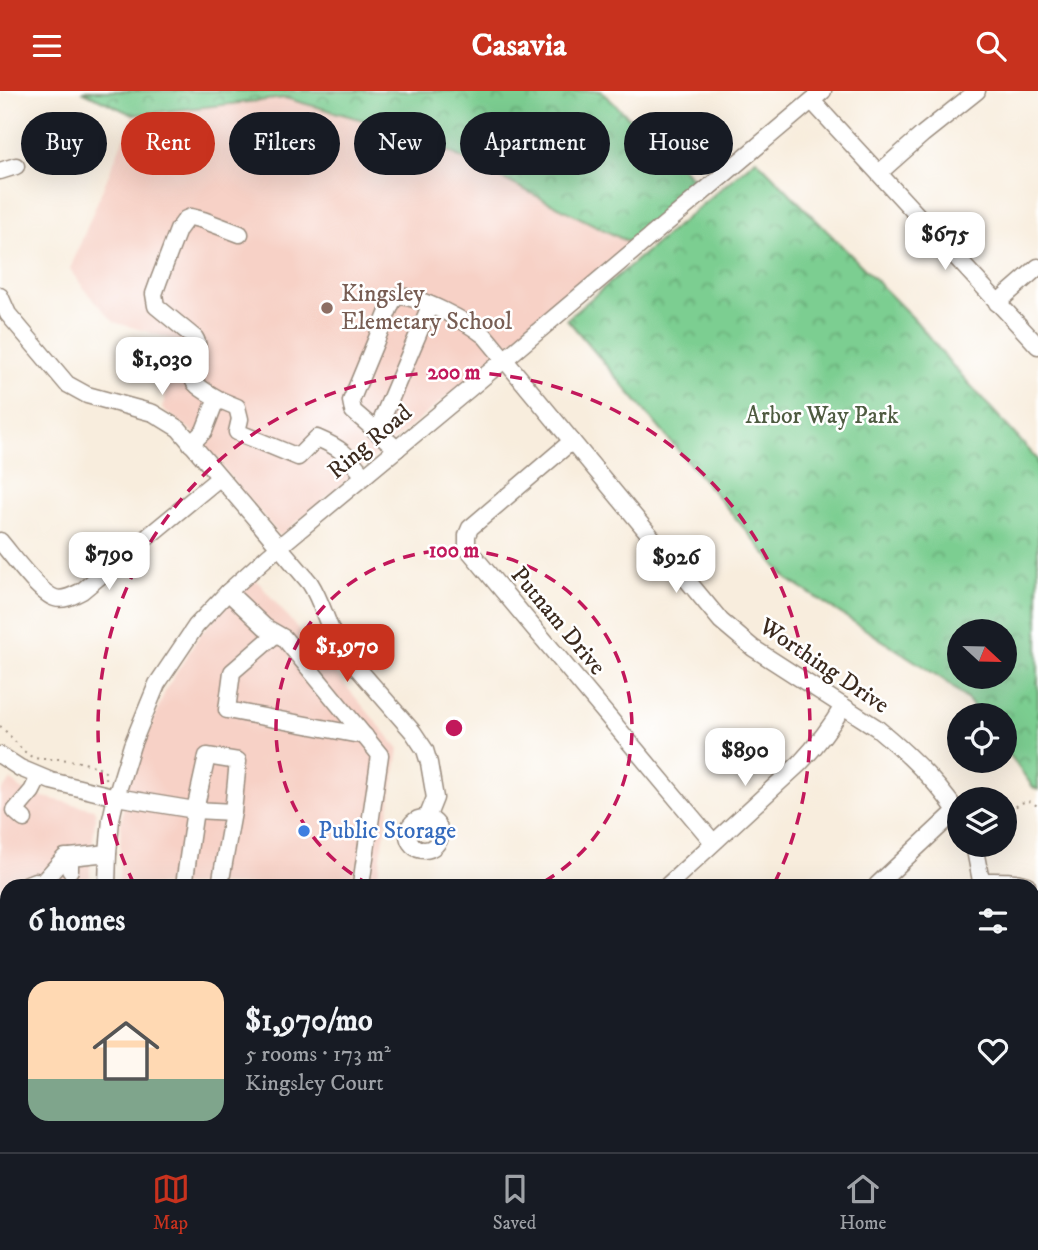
<!DOCTYPE html>
<meta charset="utf-8">
<style>
:root{--surface:#171b24;--page:#242831;--text:#f1f3f6;--muted:#9ea1a6;--line:#363941;--accent:#c8321e}
body{margin:0;font-family:"IM FELL DW Pica",serif;background:var(--page);color:var(--text);height:100vh;display:flex;flex-direction:column;font-size:26px;white-space:nowrap}
*{box-sizing:border-box;margin:0}
p{font-size:23px;color:var(--muted)}
.icon{flex:none;width:38px;height:38px;fill:none;stroke:currentColor;stroke-width:2;stroke-linecap:round;stroke-linejoin:round}
.map{position:relative;flex:1;overflow:hidden}
.panel{position:absolute;left:0px;top:788px;width:1040px;height:275px;display:flex;flex-direction:column;background:var(--surface);border-radius:21px 21px 0 0;box-shadow:0 7px 28px #0002}
.panel>*{flex:none}
.guide{position:absolute;left:21px;top:21px;width:998px;height:63px;display:flex;gap:14px}
.needle{width:46px;rotate:112deg}
.buttons{position:absolute;left:947px;top:528px;display:grid;gap:14px}
.buttons a{display:grid;place-items:center;width:70px;height:70px;border-radius:50%;background:var(--surface);box-shadow:0 7px 28px #0002;font-size:35px}
.price{position:absolute;translate:-50% -60px;padding:0 16px;border-radius:14px;background:#fff;color:#222;font-size:23px;line-height:46px;filter:drop-shadow(0 2px 4px #0008)}
.price::after{content:'';position:absolute;left:50%;top:42px;width:21px;height:16px;margin-left:-10px;background:inherit;clip-path:polygon(0 0,100% 0,50% 100%)}
.price.selected{background:var(--accent);color:#fff}
ul{padding:0;list-style:none}
li{display:flex;align-items:center;gap:21px;height:175px;padding:0 28px}
li span{display:grid;place-items:center;flex:none;width:196px;height:140px;border-radius:21px;color:#555}
li>.icon{margin-inline-start:auto}
span .icon{width:84px;height:84px;fill:#fffc;stroke-width:1}
li b{font-size:30px}
h2{display:flex;justify-content:space-between;align-items:center;height:84px;padding:0 28px;font-size:30px}
.chip{padding:0 24px;border-radius:32px;background:var(--surface);box-shadow:0 7px 28px #0002;font-size:24px;line-height:63px}
.chip.selected{background:var(--accent);color:#fff}
header{display:flex;justify-content:space-between;align-items:center;height:91px;padding:0 28px;background:var(--accent);color:#fff;font-size:32px;font-weight:800}
.tab-bar{display:flex;justify-content:space-around;align-items:center;height:98px;border-top:2px solid var(--line);background:var(--surface);font-size:19px;color:var(--muted)}
.tab-bar a{display:grid;justify-items:center;gap:4px}
.tab-bar .selected{color:var(--accent)}
.map>svg:first-child{display:block}
.built{fill:#f7d1c6}
.park{fill:url(#park-crowns);stroke:#5c7c58;stroke-width:2;fill-rule:evenodd}
.lines{fill:none;stroke-linecap:round;stroke-linejoin:round}
.minor-casing{stroke:#9a8c7e;stroke-width:19}
.major-casing{stroke:#9a8c7e;stroke-width:23}
.path{stroke:#9a8c7e;stroke-width:2;stroke-dasharray:2 5;stroke-linecap:butt}
.minor{stroke:#fff;stroke-width:16}
.major{stroke:#fff;stroke-width:19}
.ring{fill:none;stroke:#c2185b;stroke-width:3.5;stroke-dasharray:12 9}
.education-dot{fill:#8d6e63;stroke:#fff;stroke-width:2.5}
.shop-dot{fill:#3f7fe0;stroke:#fff;stroke-width:2.5}
.labels{text-anchor:middle;dominant-baseline:central;stroke-width:5;stroke-linejoin:round;paint-order:stroke}
.education-label{font-size:24px;fill:#785e54;stroke:#fff;text-anchor:start}
.park-label{font-size:24px;fill:#4e5b40;stroke:#fff}
.street-label{font-size:24px;fill:#3b2a1e;stroke:#fff}
.shop-label{font-size:24px;fill:#366cbe;stroke:#fff;text-anchor:start}
.centre{fill:#c2185b;stroke:#fff;stroke-width:3.5}
.ring-label{font-size:21px;text-anchor:middle;font-weight:bold;fill:#c2185b;stroke:#fff;stroke-width:5;stroke-linejoin:round;paint-order:stroke}
</style>
<header><svg class="icon" aria-label="menu" viewBox="0 0 24 24"><path d="M4 6h16M4 12h16M4 18h16"/></svg>Casavia<svg class="icon" aria-label="search" viewBox="0 0 24 24"><circle cx="10" cy="10" r="6"/><path d="M15 15l6 6"/></svg></header>
<div class="map">
<svg width="1038" height="1061" viewBox="0 0 1038 1061">
<defs>
<pattern id="park-crowns" width="20" height="18" patternUnits="userSpaceOnUse" patternTransform="scale(1.75)"><rect width="20" height="18" fill="#7cce91"/><path d="M2 6a3 3 0 1 1 6 0M12 15a3 3 0 1 1 6 0" fill="none" stroke="#67a776"/></pattern>
</defs>
<rect width="100%" height="100%" fill="#fff"/>
<filter id="ink" filterUnits="userSpaceOnUse"><feTurbulence type="fractalNoise" baseFrequency=".0143" numOctaves="2"/><feDisplacementMap in="SourceGraphic" scale="14" xChannelSelector="R" yChannelSelector="G"/><feConvolveMatrix kernelMatrix="1 2 1 2 8 2 1 2 1" color-interpolation-filters="sRGB"/></filter>
<filter id="wash" filterUnits="userSpaceOnUse"><feTurbulence type="fractalNoise" baseFrequency=".00686" numOctaves="4" result="noise"/><feDisplacementMap in="SourceGraphic" scale="28" xChannelSelector="R" yChannelSelector="G"/><feGaussianBlur stdDeviation="1.57" result="paint"/><feColorMatrix in="noise" values="0 0 0 0 0 0 0 0 0 0 0 0 0 0 0 0 0 1.4 0 .05"/><feComposite in="paint" operator="in"/></filter>
<g filter="url(#wash)">
<rect width="100%" height="100%" fill="#f8eddd"/>
<!-- built -->
<g class="built">
<path d="M285,7L416,44L630,152L280,445L193,341L162,318L179,250L114,231L89,204L70,178L133,24Z"/>
<path d="M254,486L399,658L376,794H119L121,731L127,693L166,598L201,542Z"/>
<path d="M11,689L22,699L39,705L94,718L96,722L90,775V794H7V900L0,901V701Z"/>
</g>
<!-- park -->
<g class="park">
<path d="M82,0H601L700,94L630,152L416,44L285,7L133,24Z"/>
<path d="M756,68L915,229L952,274L1038,369V699L1033,696L1005,658L1004,625H980L969,610L944,589L787,488L567,228ZM959,541H1004V586H959Z"/>
<path d="M7,942V1055H488L496,1061H0V943Z"/>
</g>
</g>
<g filter="url(#ink)">
<g class="lines">
<defs>
<g id="minor">
<path d="M812,10L1038,255"/>
<path d="M0,80L16,75"/>
<path d="M879,82L923,43L977,0"/>
<path d="M0,205L8,223L67,293L87,304L153,322L179,338L310,492C323,512 327,536 340,557L413,641L425,659L429,672L435,707L427,727"/>
<path d="M997,212L1038,176"/>
<path d="M220,309C212,304 201,299 195,292C185,277 204,261 195,247L156,215L154,203L159,189L178,139L186,128L191,126L203,129L240,143"/>
<path d="M377,340L430,215"/>
<path d="M572,350L470,437L467,444V457L713,751"/>
<path d="M191,353L204,340L214,314L220,309L237,316L240,328L237,341L298,366L317,347C343,358 347,364 364,385"/>
<path d="M397,358L353,320L351,310L392,211L398,205C422,206 466,230 485,245L721,530L753,557L877,637C907,662 938,691 959,724"/>
<path d="M0,450C12,464 39,502 55,507C64,510 74,504 82,500L219,387"/>
<path d="M228,501L265,536L284,547L380,664L361,794"/>
<path d="M276,543L232,581L227,619L365,645"/>
<path d="M0,664L20,677L51,690L116,706L195,719L184,794"/>
<path d="M207,665L238,670L233,721L195,719Z"/>
<circle cx="424" cy="743" r="16"/>
<path d="M24,728L15,720L32,700L39,686"/>
<path d="M974,754L981,790V794"/>
<path d="M70,779V766L108,762"/>
<path d="M981,790C997,790 1012,789 1027,794"/>
<path d="M25,794L35,790L42,792"/>
<path d="M40,794L65,766H70"/>
<path d="M107,794L108,762L111,728L116,706L132,654L157,593L196,535L228,501L268,465L504,269L823,0"/>
<path d="M220,794L233,721"/>
<path d="M668,794L800,672C816,655 831,636 843,615"/>
<path d="M877,794L956,720"/>
<path d="M0,874H7"/>
<path d="M1032,1038L1038,1040"/>
<path d="M652,1055L658,1061"/>
<path d="M901,1055V1061"/>
</g>
<g id="major">
<path d="M0,927L7,926"/>
<path d="M511,1055L518,1061"/>
</g>
</defs>
<!-- minor casing -->
<use href="#minor" class="minor-casing"/>
<!-- major casing -->
<use href="#major" class="major-casing"/>
<!-- path -->
<g class="path">
<path d="M0,635C10,643 22,661 32,666C40,669 50,668 59,668C71,669 98,673 106,682L105,688"/>
<path d="M1004,723L1021,712L1028,710L1038,715"/>
<path d="M1032,882L1036,891L1032,905"/>
<path d="M1032,972H1038"/>
<path d="M422,1055L429,1061"/>
<path d="M989,1061L992,1055"/>
</g>
<!-- minor -->
<use href="#minor" class="minor"/>
<!-- major -->
<use href="#major" class="major"/>
</g>
</g>
<!-- distance rings -->
<g class="ring">
<path d="M370 794A178 178 0 1 1 538 794"/>
<path d="M134 793A356 356 0 1 1 774 793"/>
</g>
<!-- markers -->
<circle class="education-dot" cx="327" cy="217" r="7"/>
<circle class="shop-dot" cx="304" cy="740" r="7"/>
<g class="labels">
<!-- education labels -->
<g class="education-label">
<text x="341" y="203">Kingsley<tspan x="341" dy="28">Elemetary School</tspan></text>
</g>
<!-- park labels -->
<g class="park-label">
<text x="822" y="325">Arbor Way Park</text>
</g>
<!-- street labels -->
<g class="street-label">
<text transform="translate(370 351) rotate(-40)">Ring Road</text>
<text transform="translate(558 530) rotate(50)">Putnam Drive</text>
<text transform="translate(824 575) rotate(34)">Worthing Drive</text>
</g>
<!-- shop labels -->
<g class="shop-label">
<text x="318" y="740">Public Storage</text>
</g>
</g>
<circle cx="454" cy="637" r="10" class="centre"/>
<g class="ring-label">
<text x="454" y="288">200 m</text>
<text x="454" y="466">100 m</text>
</g>
</svg>
<div class="buttons">
<a><svg class="needle" viewBox="-14 -14 28 28"><path d="M0-13l5 13h-10z" fill="#e53935"/><path d="M0 13l5-13h-10z" fill="#9ea1a6"/></svg></a>
<a><svg class="icon" aria-label="locate" viewBox="0 0 24 24"><circle cx="12" cy="12" r="6"/><path d="M12 2v4M12 18v4M2 12h4M18 12h4"/></svg></a>
<a><svg class="icon" aria-label="layers" viewBox="0 0 24 24"><path d="M12 4l9 5-9 5-9-5zM3 14l9 5 9-5"/></svg></a>
</div>
<b class="price" style="left:945px;top:181px">$675</b>
<b class="price" style="left:162px;top:306px">$1,030</b>
<b class="price" style="left:109px;top:501px">$790</b>
<b class="price" style="left:676px;top:504px">$926</b>
<b class="price selected" style="left:347px;top:593px">$1,970</b>
<b class="price" style="left:745px;top:697px">$890</b>
<div class="guide">
<a class="chip">Buy</a>
<a class="chip selected">Rent</a>
<a class="chip">Filters</a>
<a class="chip">New</a>
<a class="chip">Apartment</a>
<a class="chip">House</a>
</div>
<section class="panel">
<h2>6 homes<svg class="icon" aria-label="filters" viewBox="0 0 24 24"><path d="M4 7h16M4 17h16"/><circle cx="9" cy="7" r="2"/><circle cx="15" cy="17" r="2"/></svg></h2>
<ul>
<li><span style="background:linear-gradient(#ffd9b3 70%,#7fa58c 0)"><svg class="icon" aria-label="home" viewBox="0 0 24 24"><path d="M3 11l9-7 9 7M6 9v11h12V9"/></svg></span><div><b>$1,970/mo</b><p>5 rooms · 173 m²</p><p>Kingsley Court</p></div><svg class="icon" aria-label="heart" viewBox="0 0 24 24"><path d="M12 20l-8-8c-3-5 5-10 8-4 3-6 11-1 8 4z"/></svg></li>
</ul>
</section>
</div>
<nav class="tab-bar">
<a class="selected"><svg class="icon" aria-label="map" viewBox="0 0 24 24"><path d="M3 6l6-2 6 2 6-2v14l-6 2-6-2-6 2zM9 4v14M15 6v14"/></svg>Map</a>
<a><svg class="icon" aria-label="saved" viewBox="0 0 24 24"><path d="M7 4h10v16l-5-4-5 4z"/></svg>Saved</a>
<a><svg class="icon" aria-label="home" viewBox="0 0 24 24"><path d="M3 11l9-7 9 7M6 9v11h12V9"/></svg>Home</a>
</nav>
